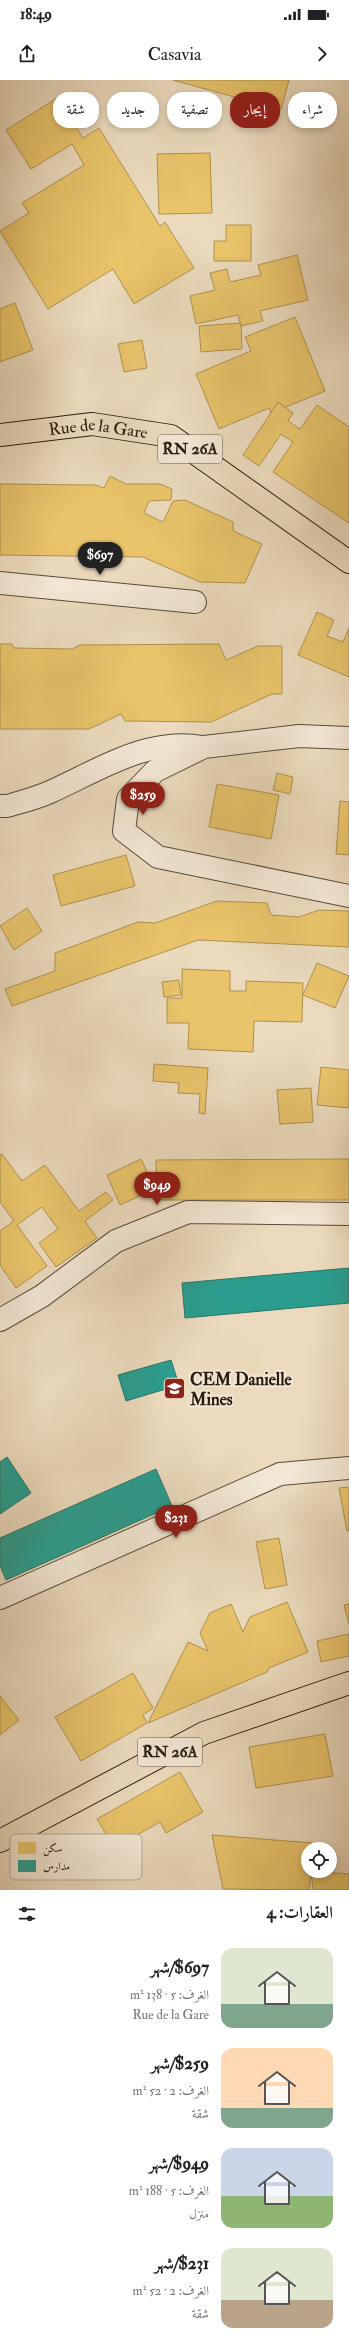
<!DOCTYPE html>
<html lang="ar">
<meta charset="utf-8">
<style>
:root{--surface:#fff;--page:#f2f2f2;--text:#202124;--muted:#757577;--accent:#8f2418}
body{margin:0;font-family:"IM FELL Double Pica",Amiri,serif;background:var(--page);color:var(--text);direction:rtl;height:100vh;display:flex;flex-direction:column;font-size:15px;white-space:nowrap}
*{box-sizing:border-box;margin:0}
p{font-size:13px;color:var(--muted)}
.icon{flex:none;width:22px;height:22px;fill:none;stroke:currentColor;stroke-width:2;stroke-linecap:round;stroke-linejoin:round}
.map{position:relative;height:1810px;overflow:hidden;direction:ltr}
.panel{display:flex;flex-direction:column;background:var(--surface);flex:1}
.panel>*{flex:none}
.guide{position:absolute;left:12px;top:12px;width:325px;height:36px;direction:rtl;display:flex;gap:8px}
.tools{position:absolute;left:301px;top:1762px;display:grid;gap:8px}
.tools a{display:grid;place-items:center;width:36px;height:36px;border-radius:50%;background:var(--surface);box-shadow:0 2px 6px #0003;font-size:20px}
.price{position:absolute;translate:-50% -34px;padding:0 9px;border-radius:14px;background:var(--accent);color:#fff;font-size:13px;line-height:26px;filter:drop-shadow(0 1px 2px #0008)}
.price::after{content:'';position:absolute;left:50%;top:24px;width:12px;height:9px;margin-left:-6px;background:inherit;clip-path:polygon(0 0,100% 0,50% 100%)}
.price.active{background:#222;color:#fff}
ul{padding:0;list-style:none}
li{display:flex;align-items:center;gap:12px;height:100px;padding:0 16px}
li span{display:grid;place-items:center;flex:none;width:112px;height:80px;border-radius:12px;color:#555}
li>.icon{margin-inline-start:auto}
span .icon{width:48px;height:48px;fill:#fffc;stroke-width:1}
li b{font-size:17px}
h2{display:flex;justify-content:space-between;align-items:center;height:48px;padding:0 16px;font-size:17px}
.pill{padding:0 14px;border-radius:16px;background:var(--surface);box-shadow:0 2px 6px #0003;font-size:14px;line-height:36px}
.pill.active{background:var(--accent);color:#fff}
.status{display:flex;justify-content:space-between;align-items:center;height:28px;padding:0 20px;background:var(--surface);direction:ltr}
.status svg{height:11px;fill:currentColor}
header{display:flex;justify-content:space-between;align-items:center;height:52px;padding:0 16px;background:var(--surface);font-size:18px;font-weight:600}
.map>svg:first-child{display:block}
.homes{fill:#e9c46a;stroke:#ae914f}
.schools{fill:#2a9d8f;stroke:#297669}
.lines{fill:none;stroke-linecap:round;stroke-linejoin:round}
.street-casing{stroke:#574b3b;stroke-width:24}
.primary-casing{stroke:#261b10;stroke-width:24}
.street{stroke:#f2e7d4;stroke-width:22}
.primary{stroke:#ebdabd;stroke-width:22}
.labels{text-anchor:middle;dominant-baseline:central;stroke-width:4;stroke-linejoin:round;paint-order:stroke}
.shield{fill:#f2e7d4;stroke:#63584b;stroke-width:1}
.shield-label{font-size:16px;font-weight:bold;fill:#261b10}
.street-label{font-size:17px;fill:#261b10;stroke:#f2e7d4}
.poi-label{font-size:17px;font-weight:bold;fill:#261b10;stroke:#f2e7d4;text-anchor:start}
.key{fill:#f2e7d4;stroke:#b5aa99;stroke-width:1}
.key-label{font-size:11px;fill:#261b10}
</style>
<div class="status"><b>18:49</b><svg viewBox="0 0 49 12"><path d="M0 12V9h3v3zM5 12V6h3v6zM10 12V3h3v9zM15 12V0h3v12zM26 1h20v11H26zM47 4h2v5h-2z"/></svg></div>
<header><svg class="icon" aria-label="forward" viewBox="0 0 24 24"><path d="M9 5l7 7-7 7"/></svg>Casavia<svg class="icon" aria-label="share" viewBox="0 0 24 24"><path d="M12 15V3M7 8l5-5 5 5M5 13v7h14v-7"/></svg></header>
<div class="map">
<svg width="349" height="1810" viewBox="0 0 349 1810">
<rect width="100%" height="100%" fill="#ebdabd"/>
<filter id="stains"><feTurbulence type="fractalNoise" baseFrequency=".005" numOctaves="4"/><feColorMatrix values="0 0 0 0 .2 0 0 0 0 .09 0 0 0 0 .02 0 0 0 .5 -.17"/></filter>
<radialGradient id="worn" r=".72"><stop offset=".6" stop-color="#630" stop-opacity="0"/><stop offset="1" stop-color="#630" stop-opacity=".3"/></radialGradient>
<!-- homes -->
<g class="homes">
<path d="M173,0H289L281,30Z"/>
<path d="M57,18L83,58L99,48L160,146L165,142L194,188L134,224L113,189L48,229L0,151L29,133L22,123L84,85L72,64L31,89L6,50Z"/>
<path d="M210,73L212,133L159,134L157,74Z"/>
<path d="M226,145H251V181H214V161H226Z"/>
<path d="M297,175L308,220L260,231L263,241L241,246L238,235L196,244L190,216L215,210L210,193L227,189L230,202L261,195L258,185Z"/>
<path d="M15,223L33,270L0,282V229Z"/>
<path d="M295,237L325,311L271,333L269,328L219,349L196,294L251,271L245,257Z"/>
<path d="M241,243L242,269L201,272L199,246Z"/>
<path d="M142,260L147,288L124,292L118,264Z"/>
<path d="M278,322L293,333L288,341L300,349L317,325L349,347V443L273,392L293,362L281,354L259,386L243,375Z"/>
<path d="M110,396L126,404H160L172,409L171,420L149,421L144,433L163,442L173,421L185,420L233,442V451L262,464L245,503L200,502L143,477L0,475V404L95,405L104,408Z"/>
<path d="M317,532L334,540L327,556L343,562L349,548V597L298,575Z"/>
<path d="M0,564H12L14,568L72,569L80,565L219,564L226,580L258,566H282V614H272L211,642L125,641L121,634L89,649H0Z"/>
<path d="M277,693L293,697L290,714L273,710Z"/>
<path d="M217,704L279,715L271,759L209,747Z"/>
<path d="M340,721L349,722V775L336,774Z"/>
<path d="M126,775L135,806L61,826L53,795Z"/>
<path d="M217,821L267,823L271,835L299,837L319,830L349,831V867L198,860L12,926L5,909L55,891V873L138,842L155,843Z"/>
<path d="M27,828L42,851L14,870L0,846Z"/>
<path d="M317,883L349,896L335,928L303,915Z"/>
<path d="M182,889L230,891V911H246V901L303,903L302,942L254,941L253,972L188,969L189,943H167V918H182Z"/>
<path d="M179,900L181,915L164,917L162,902Z"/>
<path d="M154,984L208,988L205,1034L199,1033L200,1014L178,1013L179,1003L153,1001Z"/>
<path d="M321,987L349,990V1028L317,1025Z"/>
<path d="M311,1008L313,1042L280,1044L277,1010Z"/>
<path d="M2,1074L22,1101L45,1085L79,1131L106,1112L113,1120L85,1141L97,1158L56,1187L39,1163L58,1149L42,1127L17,1145L47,1186L16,1208L0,1185V1151L14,1141L0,1122V1075Z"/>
<path d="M141,1079L155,1109L120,1125L107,1095Z"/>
<path d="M349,1079V1120H157L156,1080Z"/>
<path d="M349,1407V1451H347L339,1408Z"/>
<path d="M279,1458L287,1505L265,1509L256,1462Z"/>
<path d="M287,1522L308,1572L269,1588L267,1592L148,1643L188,1562L208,1571L200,1553L210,1533L231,1524L243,1552L250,1537Z"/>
<path d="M349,1524V1544L344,1525Z"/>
<path d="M349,1554V1576L321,1582L317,1561Z"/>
<path d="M133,1593L153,1628L143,1635L147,1643L81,1681L55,1637Z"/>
<path d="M0,1616L19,1640L0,1655Z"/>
<path d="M325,1654L333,1696L256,1708L249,1667Z"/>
<path d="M180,1692L203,1732L166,1753L160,1742L114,1768L97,1739Z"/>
<path d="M212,1755L312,1763V1769H308V1791H311L309,1810L223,1809Z"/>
<path d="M311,1791L349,1794V1810H313Z"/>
</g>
<!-- schools -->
<g class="schools">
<path d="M349,1188V1223L185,1238L182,1203Z"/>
<path d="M171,1280L179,1305L126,1321L118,1295Z"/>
<path d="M7,1377L31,1413L0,1434V1382Z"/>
<path d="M156,1389L172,1426L6,1500L0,1486V1458Z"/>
</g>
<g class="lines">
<defs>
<g id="street">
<path d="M0,503L195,522"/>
<path d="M349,658L299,656L204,667L155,691L128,719L124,751L158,777L349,816"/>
<path d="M0,726H7C21,722 37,718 50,712C99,690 148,657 202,667"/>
<path d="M0,1240L42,1216L116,1161L188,1132L349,1134"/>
<path d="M0,1518L280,1394L349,1388"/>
</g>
<g id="primary">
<path id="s1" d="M0,355L92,344L171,356L349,482"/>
<path d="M0,1761L204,1653L349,1603"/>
</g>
</defs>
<!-- street casing -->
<use href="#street" class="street-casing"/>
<!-- primary casing -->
<use href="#primary" class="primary-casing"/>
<!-- street -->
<use href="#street" class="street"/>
<!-- primary -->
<use href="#primary" class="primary"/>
</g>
<!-- icons -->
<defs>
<symbol id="school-square" viewBox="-11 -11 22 22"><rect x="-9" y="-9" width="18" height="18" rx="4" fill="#8f2418" stroke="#f2e7d4"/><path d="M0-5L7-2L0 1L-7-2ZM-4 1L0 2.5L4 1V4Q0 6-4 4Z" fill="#fff"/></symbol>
</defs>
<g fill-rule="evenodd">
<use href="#school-square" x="162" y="1296" width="25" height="25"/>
</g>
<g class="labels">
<!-- shield labels -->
<g class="shield">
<rect x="158" y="355" width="64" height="28" rx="3"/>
<rect x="138" y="1658" width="64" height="28" rx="3"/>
</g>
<g class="shield-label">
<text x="190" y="369">RN 26A</text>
<text x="170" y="1672">RN 26A</text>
</g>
<!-- street labels -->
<g class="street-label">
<text stroke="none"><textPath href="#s1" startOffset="99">Rue de la Gare</textPath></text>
</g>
<!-- poi labels -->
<g class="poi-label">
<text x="190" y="1299">CEM Danielle<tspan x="190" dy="20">Mines</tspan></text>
</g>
</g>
<!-- legend -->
<rect x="10" y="1754" width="132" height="46" rx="6" class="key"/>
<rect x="18" y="1762" width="18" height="12" fill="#e9c46a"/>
<rect x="18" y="1780" width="18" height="12" fill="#2a9d8f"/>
<g class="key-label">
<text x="43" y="1772">سكن</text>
<text x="43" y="1790">مدارس</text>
</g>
<rect width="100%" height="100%" filter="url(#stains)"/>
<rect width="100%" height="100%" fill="url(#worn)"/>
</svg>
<div class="tools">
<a><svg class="icon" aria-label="locate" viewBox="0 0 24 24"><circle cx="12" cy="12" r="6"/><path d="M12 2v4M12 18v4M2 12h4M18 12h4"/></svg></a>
</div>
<b class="price active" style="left:100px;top:496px">$697</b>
<b class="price" style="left:143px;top:736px">$259</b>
<b class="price" style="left:157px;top:1126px">$949</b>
<b class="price" style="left:176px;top:1459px">$231</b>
<div class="guide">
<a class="pill">شراء</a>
<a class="pill active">إيجار</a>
<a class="pill">تصفية</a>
<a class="pill">جديد</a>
<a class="pill">شقة</a>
</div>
</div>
<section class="panel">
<h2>العقارات: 4<svg class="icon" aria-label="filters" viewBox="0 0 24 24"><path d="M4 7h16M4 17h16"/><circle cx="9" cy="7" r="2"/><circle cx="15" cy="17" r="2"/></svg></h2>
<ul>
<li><span style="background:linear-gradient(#dfe7d0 70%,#7fa58c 0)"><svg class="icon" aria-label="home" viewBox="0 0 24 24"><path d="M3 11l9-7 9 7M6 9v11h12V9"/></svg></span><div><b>$697/شهر</b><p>الغرف: 5 · 138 m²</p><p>Rue de la Gare</p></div></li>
<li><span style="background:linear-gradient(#ffd9b3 75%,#7fa58c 0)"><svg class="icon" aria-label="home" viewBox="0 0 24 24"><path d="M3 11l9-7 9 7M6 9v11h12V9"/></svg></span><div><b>$259/شهر</b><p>الغرف: 2 · 52 m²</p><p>شقة</p></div></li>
<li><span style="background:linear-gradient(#c9d6e8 60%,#8fb573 0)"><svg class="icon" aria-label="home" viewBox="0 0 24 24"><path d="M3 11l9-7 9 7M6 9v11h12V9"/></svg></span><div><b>$949/شهر</b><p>الغرف: 5 · 188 m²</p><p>منزل</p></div></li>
<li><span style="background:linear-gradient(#dfe7d0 65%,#b9a48a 0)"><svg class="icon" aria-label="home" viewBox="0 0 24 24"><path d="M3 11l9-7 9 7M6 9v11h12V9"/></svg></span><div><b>$231/شهر</b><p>الغرف: 2 · 52 m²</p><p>شقة</p></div></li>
</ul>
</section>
